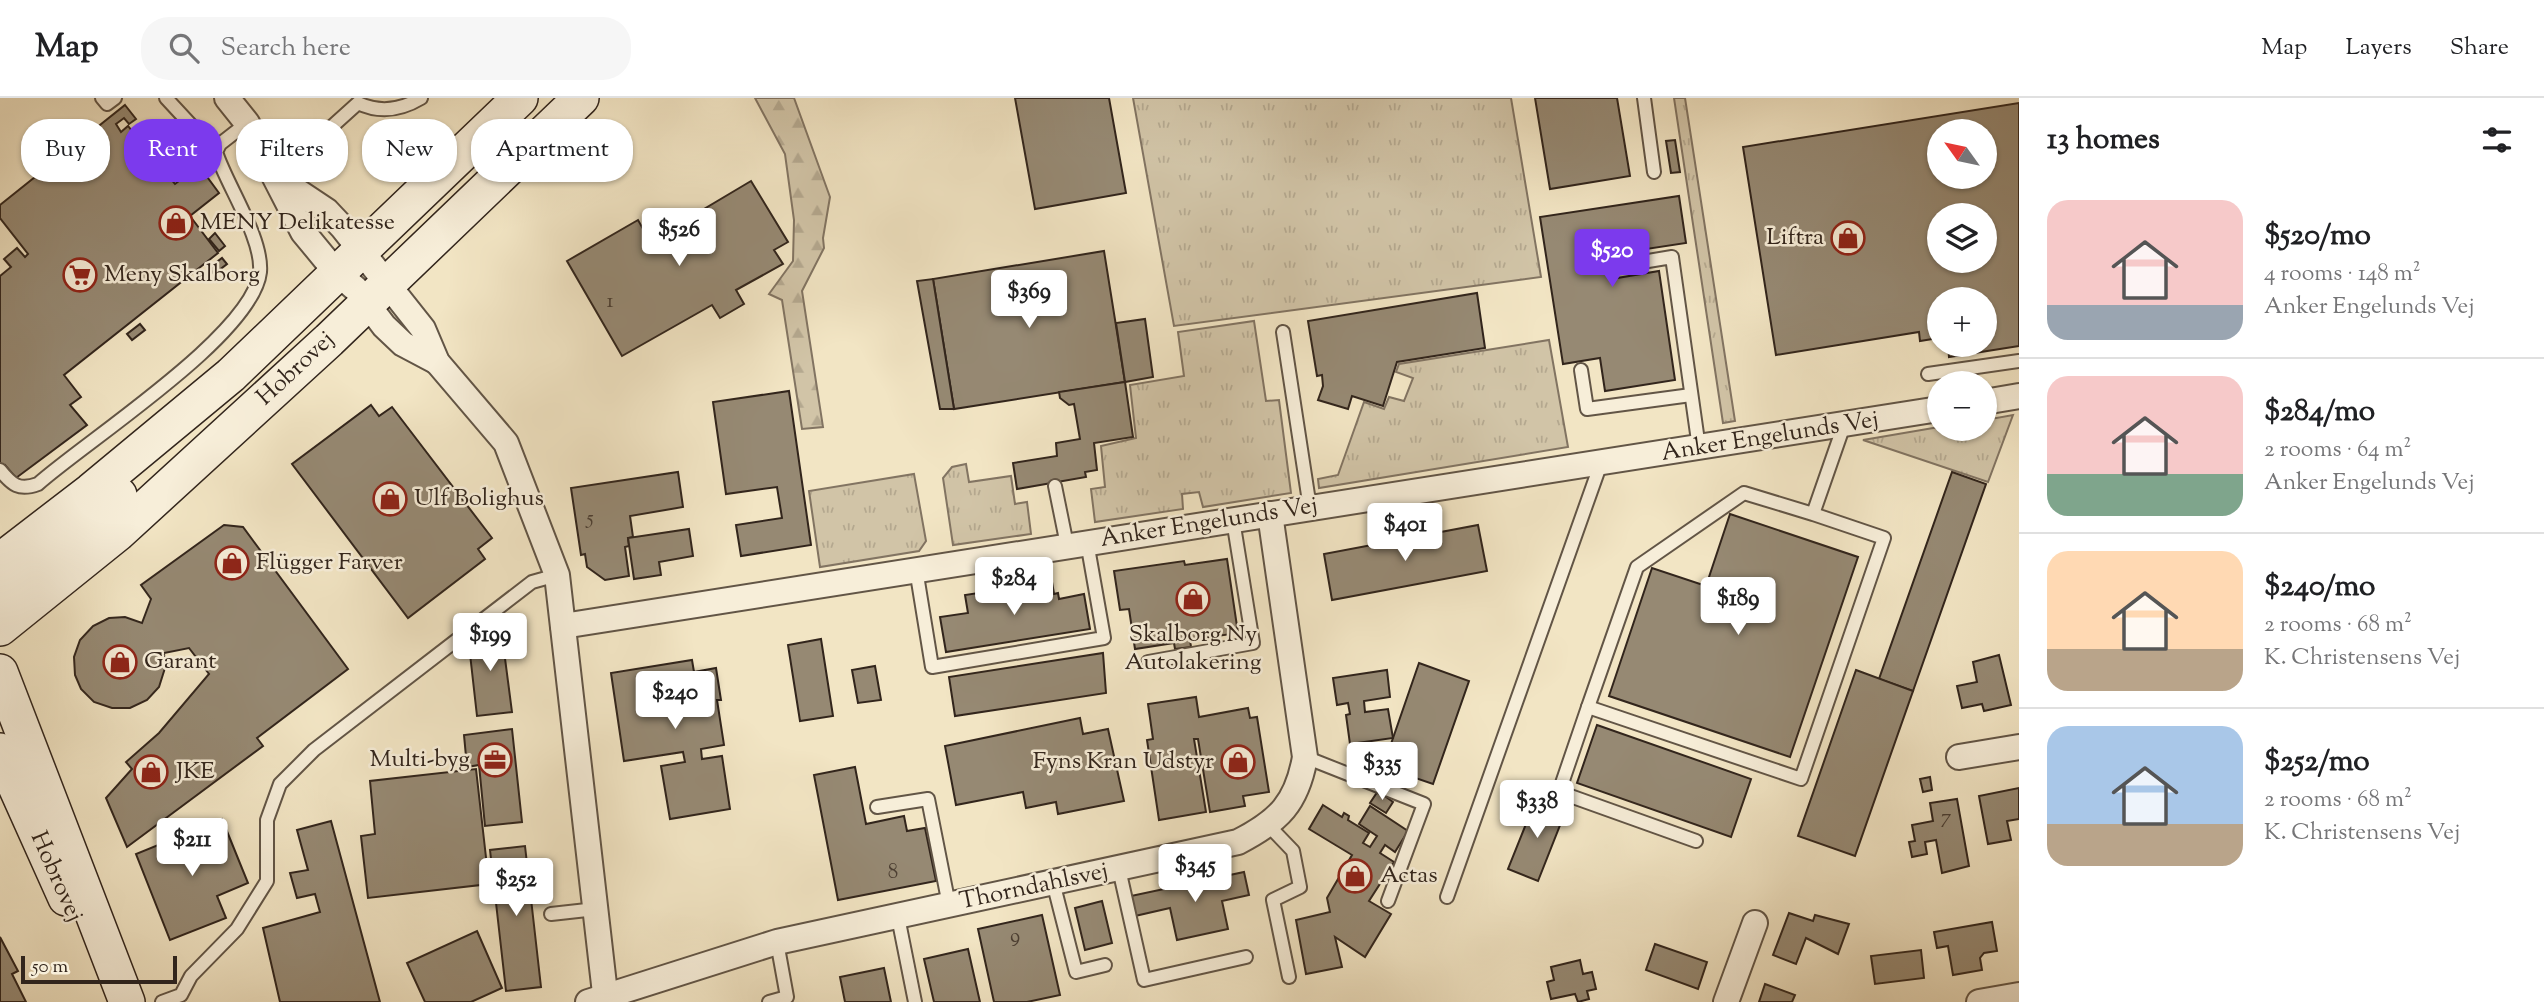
<!DOCTYPE html>
<meta charset="utf-8">
<style>
:root{--surface:#fff;--page:#f6f6f6;--text:#202124;--muted:#757577;--line:#e0e0e0;--accent:#7c3aed}
body{margin:0;font-family:"Sorts Mill Goudy",serif;background:var(--page);color:var(--text);height:100vh;display:flex;flex-direction:column;font-size:26px;white-space:nowrap}
*{box-sizing:border-box;margin:0}
p{font-size:23px;color:var(--muted)}
.icon{flex:none;width:38px;height:38px;fill:none;stroke:currentColor;stroke-width:2;stroke-linecap:round;stroke-linejoin:round}
.map{position:relative;flex:1;overflow:hidden}
.side{display:flex;flex-direction:column;background:var(--surface);width:525px}
.side>*{flex:none}
.guide{position:absolute;left:21px;top:21px;width:665px;height:63px;display:flex;gap:14px}
.needle{width:46px;rotate:303deg}
.controls{position:absolute;left:1927px;top:21px;display:grid;gap:14px}
.controls a{display:grid;place-items:center;width:70px;height:70px;border-radius:50%;background:var(--surface);box-shadow:0 2px 5px #0004;font-size:35px}
.scale{position:absolute;left:21px;bottom:18px;width:156px;box-sizing:border-box;padding-left:7px;border:4px solid #32251c;border-top:0;font-size:19px;line-height:24px;white-space:nowrap;color:#32251c;-webkit-text-stroke:5px #f7eed9;paint-order:stroke}
.price{position:absolute;translate:-50% -60px;padding:0 16px;border-radius:7px;background:#fff;color:#222;font-size:23px;line-height:46px;filter:drop-shadow(0 2px 4px #0008)}
.price::after{content:'';position:absolute;left:50%;top:42px;width:21px;height:16px;margin-left:-10px;background:inherit;clip-path:polygon(0 0,100% 0,50% 100%)}
.price.active{background:var(--accent);color:#fff}
ul{padding:0;list-style:none}
li{display:flex;align-items:center;gap:21px;height:175px;padding:0 28px}
li+li{border-top:2px solid var(--line)}
li span{display:grid;place-items:center;flex:none;width:196px;height:140px;border-radius:21px;color:#555}
li>.icon{margin-inline-start:auto}
span .icon{width:84px;height:84px;fill:#fffc;stroke-width:1}
li b{font-size:30px}
h2{display:flex;justify-content:space-between;align-items:center;height:84px;padding:0 28px;font-size:30px}
.tag{padding:0 24px;border-radius:28px;background:var(--surface);box-shadow:0 2px 5px #0004;font-size:24px;line-height:63px}
.tag.active{background:var(--accent);color:#fff}
header{display:flex;align-items:center;gap:42px;box-sizing:border-box;height:98px;padding:0 35px;background:var(--surface);border-bottom:2px solid var(--line)}
header strong{font-size:33px}
nav{display:flex;gap:38px;margin-inline-start:auto;font-size:24px}
.search{width:490px;height:63px;background:var(--page);display:flex;align-items:center;gap:18px;box-sizing:border-box;padding:0 24px;border-radius:28px;color:var(--muted);font-size:26px}
main{display:flex;flex:1;min-height:0}
.map>svg:first-child{display:block}
.grass{fill:url(#grass-tufts);stroke:#827462;stroke-width:2}
.forest{fill:url(#forest-firs);stroke:#827462;stroke-width:2}
.building{fill:#968973;stroke:#32251c;stroke-width:2;fill-rule:evenodd}
.lines{fill:none;stroke-linecap:round;stroke-linejoin:round}
.service-casing{stroke:#625546;stroke-width:16}
.minor-casing{stroke:#625546;stroke-width:28}
.secondary-casing{stroke:#32251c;stroke-width:38}
.service{stroke:#f7eed9;stroke-width:12}
.minor{stroke:#f7eed9;stroke-width:24}
.secondary{stroke:#f7eed9;stroke-width:35}
.labels{text-anchor:middle;dominant-baseline:central;stroke-width:5;stroke-linejoin:round;paint-order:stroke}
.number-label{font-size:21px;fill:#4b3e32}
.poi-label{font-size:24px;fill:#32251c;stroke:#f7eed9;text-anchor:start}
.street-label{font-size:24px;fill:#32251c;stroke:#f7eed9}
</style>
<header>
<strong>Map</strong>
<div class="search"><svg class="icon" aria-label="search" viewBox="0 0 24 24"><circle cx="10" cy="10" r="6"/><path d="M15 15l6 6"/></svg>Search here</div>
<nav><a>Map</a><a>Layers</a><a>Share</a></nav>
</header>
<main>
<div class="map">
<svg width="2019" height="904" viewBox="0 0 2019 904">
<defs>
<pattern id="grass-tufts" width="24" height="20" patternUnits="userSpaceOnUse" patternTransform="scale(1.75)"><rect width="24" height="20" fill="#d1c4a7"/><path d="M3 7l-1-3M5 7V3M7 7l1-3M15 17l-1-3M17 17v-4M19 17l1-3" fill="none" stroke="#b4a88f"/></pattern>
<pattern id="forest-firs" width="22" height="20" patternUnits="userSpaceOnUse" patternTransform="scale(1.75)"><rect width="22" height="20" fill="#d1c4a7"/><path d="M5 1l3.5 6h-7zM16 11l3.5 6h-7z" fill="#b4a88f"/></pattern>
</defs>
<rect width="100%" height="100%" fill="#f2e5c4"/>
<filter id="stains"><feTurbulence type="fractalNoise" baseFrequency=".00286" numOctaves="4"/><feColorMatrix values="0 0 0 0 .2 0 0 0 0 .09 0 0 0 0 .02 0 0 0 .5 -.17"/></filter>
<radialGradient id="worn" r=".72"><stop offset=".6" stop-color="#630" stop-opacity="0"/><stop offset="1" stop-color="#630" stop-opacity=".3"/></radialGradient>
<!-- grass -->
<g class="grass">
<path d="M1133,0H1511L1541,179L1174,228Z"/>
<path d="M1674,0H1685L1735,323L1723,325Z"/>
<path d="M1254,223L1266,303L1279,302L1291,395L1203,409L1199,394L1182,396L1183,411L1095,424L1091,391L1105,389L1101,348L1136,340L1130,287L1184,278L1178,234Z"/>
<path d="M1549,242L1568,349L1319,390L1318,381L1338,377L1364,304L1384,311L1389,299L1404,303L1413,280L1396,274L1399,266Z"/>
<path d="M2013,317L1988,384L1863,342L1939,329L1984,331L1985,322Z"/>
<path d="M966,366L969,384L1011,378L1015,406L1027,404L1031,436L953,447L943,380L952,369Z"/>
<path d="M914,376L926,443L919,453L820,469L809,393Z"/>
</g>
<!-- forest -->
<path class="forest" d="M755,0H794L830,99L823,140L824,150L802,193L823,329L802,331L782,202L769,196L793,163L794,122L785,56Z"/>
<!-- building -->
<g class="building">
<path d="M1015,0H1109L1126,95L1035,111Z"/>
<path d="M1535,0H1617L1630,78L1550,91Z"/>
<path d="M2019,5V248L1949,259L1948,247H1984V201H1939V240L1920,243L1919,234L1776,257L1743,49ZM1939,33H1984V79H1939ZM1939,117H1984V163H1939Z"/>
<path d="M125,7L136,21L129,26L124,20L116,26L121,34L128,28L152,58L174,39L186,54L163,72L175,86L199,68L219,95L190,118L218,155L64,277L81,299L70,307L87,327L16,380L5,367L0,370V178L11,169L4,161L17,150L25,159L28,156L0,120V107Z"/>
<path d="M1675,42L1680,74L1671,75L1666,43Z"/>
<path d="M751,83L788,144L774,152L783,166L736,192L744,206L720,220L712,207L622,258L567,163L638,122L650,143Z"/>
<path d="M1679,98L1686,145L1613,156L1617,180L1659,173L1675,282L1605,293L1600,260L1563,266L1540,119Z"/>
<path d="M215,135L225,148L219,153L209,141Z"/>
<path d="M1104,153L1125,284L954,311L933,181Z"/>
<path d="M222,160L227,166L214,176L209,170Z"/>
<path d="M933,181L954,311H940L917,183Z"/>
<path d="M1477,195L1485,250L1397,264L1383,308L1352,298L1348,311L1318,302L1323,288L1322,277L1317,278L1308,223Z"/>
<path d="M1145,221L1153,279L1125,284L1116,225Z"/>
<path d="M140,226L145,232L132,242L127,236Z"/>
<path d="M1125,284L1133,339L1094,345L1097,372L1085,374L1086,379L1017,391L1013,365L1057,358L1056,345L1080,341L1074,306L1069,307L1060,300L1059,294Z"/>
<path d="M789,293L811,447L741,458L736,427L782,420L777,389L726,396L713,304Z"/>
<path d="M371,307L379,318L392,309L492,440L478,451L485,461L408,520L292,366Z"/>
<path d="M678,374L683,409L630,418L633,439L628,440L629,448L625,449L629,478L605,482L587,469L585,456L581,457L571,390Z"/>
<path d="M1952,374L1986,386L1913,593L1879,581Z"/>
<path d="M1730,416L1858,459L1790,659L1609,598L1652,470L1706,488Z"/>
<path d="M224,427L243,429L348,571L257,640L263,648L127,749L106,700L132,671L126,664L159,635L209,576L189,550L164,555L165,570L159,589L147,602L130,610H112L94,604L81,591L75,577L74,559L80,542L93,528L109,520L125,519L142,525L151,501L141,487Z"/>
<path d="M1478,427L1487,473L1332,502L1324,456Z"/>
<path d="M689,431L693,458L659,464L661,477L634,481L628,440Z"/>
<path d="M1227,461L1238,535L1190,542L1191,549L1175,551L1174,545L1135,551L1129,511L1120,512L1114,473L1184,463L1185,467Z"/>
<path d="M1052,484L1054,496L1058,495L1059,501L1084,496L1090,531L946,554L940,519L968,515L965,497Z"/>
<path d="M500,522L512,614L477,618L469,547Z"/>
<path d="M821,541L833,618L800,623L788,547Z"/>
<path d="M1103,555L1106,595L955,618L949,579Z"/>
<path d="M1999,557L2011,607L1984,613L1982,606L1962,610L1957,588L1977,584L1973,564Z"/>
<path d="M692,562L694,574L716,570L721,602H717L724,647L701,651L702,661L722,658L730,711L670,721L661,668L685,664L683,654L624,663L611,575Z"/>
<path d="M1419,565L1469,583L1433,686L1383,669Z"/>
<path d="M875,568L881,602L858,605L852,572Z"/>
<path d="M1387,572L1390,599L1364,603L1365,614L1388,611L1393,640L1350,646L1346,617L1350,616L1348,605L1337,607L1333,580Z"/>
<path d="M1856,572L1913,593L1855,758L1798,738Z"/>
<path d="M1196,599L1199,619L1248,610L1250,620L1257,619L1269,694L1243,698L1245,708L1210,714L1198,641H1194L1206,714L1159,722L1147,642L1153,641L1148,606Z"/>
<path d="M1080,620L1083,636L1108,631L1124,703L1058,716L1056,704L1026,710L1023,694L956,707L945,648Z"/>
<path d="M1597,627L1751,681L1731,739L1577,685Z"/>
<path d="M512,631L522,724L485,728L479,667L467,669L464,637Z"/>
<path d="M855,669L866,726L904,718L907,733L925,730L936,783L838,802L814,677Z"/>
<path d="M476,671L489,786L368,800L361,738L375,736L370,683Z"/>
<path d="M1930,679L1932,692L1923,694L1920,681Z"/>
<path d="M2019,690V721L2007,723L2011,742L1988,746L1979,698Z"/>
<path d="M1378,693L1393,704L1386,715L1370,705Z"/>
<path d="M1536,701L1566,712L1538,783L1508,771Z"/>
<path d="M1957,701L1969,768L1942,775L1936,742L1925,744L1927,756L1912,759L1909,744L1915,743L1912,727L1933,723L1930,705Z"/>
<path d="M1323,707L1342,719L1344,715L1349,718L1348,722L1369,735L1363,745L1370,749L1377,738L1359,726L1370,708L1408,733L1395,754L1385,747L1380,755L1394,764L1369,803L1391,816L1365,859L1335,839L1342,869L1306,876L1296,822L1330,814L1327,800L1352,757L1309,731Z"/>
<path d="M222,721L248,785L217,798L226,820L170,842L136,756Z"/>
<path d="M331,723L380,904H280L263,830L320,814L315,796L297,800L290,775L308,772L297,732Z"/>
<path d="M525,748L541,889L506,893L490,752Z"/>
<path d="M1244,774L1249,797L1222,803L1228,831L1177,842L1170,810L1135,818L1131,798Z"/>
<path d="M1102,803L1112,845L1085,852L1075,810Z"/>
<path d="M1789,815L1813,823L1815,817L1849,826L1838,856L1806,840L1796,866L1773,857Z"/>
<path d="M1042,817L1060,897L1027,904H994L978,831Z"/>
<path d="M1992,824L1997,853L1984,855L1980,860L1982,872L1953,877L1948,848L1937,850L1934,834Z"/>
<path d="M477,833L502,890L471,904H425L407,865Z"/>
<path d="M0,839L18,873L12,876L26,904H0Z"/>
<path d="M1655,846L1707,864L1698,891L1646,872Z"/>
<path d="M968,851L980,904H934L924,861Z"/>
<path d="M1921,852L1924,880L1875,886L1871,858Z"/>
<path d="M1580,862L1583,876L1592,874L1596,891L1587,893L1589,901L1578,904L1575,896L1551,901L1547,884L1554,882L1551,869Z"/>
<path d="M884,870L891,904H845L840,879Z"/>
<path d="M1765,886L1795,897L1792,904H1759Z"/>
</g>
<g class="lines">
<defs>
<g id="service">
<path d="M102,0L107,6L115,0"/>
<path d="M166,0L216,54"/>
<path d="M1644,0L1654,74"/>
<path d="M276,79L358,5C379,15 401,12 421,0"/>
<path d="M1618,168L1672,159L1699,350"/>
<path d="M1283,234L1310,410"/>
<path d="M1581,272L1587,311L1691,297"/>
<path d="M1928,276L2019,263"/>
<path d="M0,372C12,387 19,393 38,386C86,343 253,237 260,174C263,140 226,86 216,54L220,46L247,25"/>
<path d="M1055,388L1067,447"/>
<path d="M1813,416L1744,395L1637,469L1588,609L1801,681L1884,440L1813,416L1844,327"/>
<path d="M916,471L932,569L1104,540L1087,444"/>
<path d="M1148,564L1253,545L1233,422"/>
<path d="M1588,609L1559,694L1696,743"/>
<path d="M1305,659L1424,706L1388,803"/>
<path d="M877,709L928,701L949,807"/>
<path d="M1269,728L1293,753L1300,789L1273,802L1289,879"/>
<path d="M1119,771L1144,882L1246,859"/>
<path d="M1053,784L1076,874L1105,867"/>
<path d="M1447,799L1601,365"/>
<path d="M551,816L596,811"/>
<path d="M898,819L915,904"/>
<path d="M162,904L181,897L191,878L237,831L267,783V722L280,686L314,652L532,484L557,477"/>
<path d="M769,904L787,899L777,844"/>
</g>
<g id="minor">
<path d="M227,0L247,25L303,134L336,174L356,191L384,228L403,246L437,264"/>
<path d="M276,79L327,113L343,130L423,231L437,264L506,345L557,477L606,904"/>
<path d="M1984,304L2019,298"/>
<path d="M563,528L1939,311"/>
<path d="M1959,659L2019,649"/>
<path d="M588,904L777,844L1238,744C1279,723 1297,705 1305,659L1270,416"/>
<path d="M1726,904L1755,825"/>
<path d="M1979,904L2019,897"/>
</g>
<g id="secondary">
<path d="M0,463L91,393L231,277L520,0"/>
<path d="M0,498L119,397"/>
<path d="M0,530L118,435L329,242L581,0"/>
<path d="M0,574L127,904"/>
<path d="M0,653L66,800"/>
</g>
</defs>
<!-- service casing -->
<use href="#service" class="service-casing"/>
<!-- minor casing -->
<use href="#minor" class="minor-casing"/>
<!-- secondary casing -->
<use href="#secondary" class="secondary-casing"/>
<!-- service -->
<use href="#service" class="service"/>
<!-- minor -->
<use href="#minor" class="minor"/>
<!-- secondary -->
<use href="#secondary" class="secondary"/>
</g>
<!-- icons -->
<defs>
<symbol id="shop-ring" viewBox="-11 -11 22 22"><circle r="9.5" fill="#f7eed9" stroke="#8f2418" stroke-width="1.5"/><path d="M-5-2.5h2.3a2.7 3.5 0 0 1 5.4 0H5L5.5 6h-11ZM-1.5-2.5h3a1.5 2.3 0 0 0-3 0Z" fill="#8f2418"/></symbol>
<symbol id="supermarket-ring" viewBox="-11 -11 22 22"><circle r="9.5" fill="#f7eed9" stroke="#8f2418" stroke-width="1.5"/><path d="M-6-5.5h2.5l.6 2H6L4.5 2H-2.5L-4.4-4H-6ZM-1.5 3.2a1.3 1.3 0 1 0 .1 0ZM3 3.2a1.3 1.3 0 1 0 .1 0Z" fill="#8f2418"/></symbol>
<symbol id="office-ring" viewBox="-11 -11 22 22"><circle r="9.5" fill="#f7eed9" stroke="#8f2418" stroke-width="1.5"/><path d="M-6-3h4V-5.5h4V-3h4V5H-6ZM-1-4.5V-3h2v-1.5ZM-6 0V1H6V0Z" fill="#8f2418"/></symbol>
</defs>
<g fill-rule="evenodd">
<use href="#shop-ring" x="157" y="106" width="38" height="38"/>
<use href="#shop-ring" x="1829" y="121" width="38" height="38"/>
<use href="#supermarket-ring" x="61" y="158" width="38" height="38"/>
<use href="#shop-ring" x="371" y="382" width="38" height="38"/>
<use href="#shop-ring" x="213" y="446" width="38" height="38"/>
<use href="#shop-ring" x="1174" y="482" width="38" height="38"/>
<use href="#shop-ring" x="101" y="545" width="38" height="38"/>
<use href="#office-ring" x="476" y="643" width="38" height="38"/>
<use href="#shop-ring" x="1219" y="645" width="38" height="38"/>
<use href="#shop-ring" x="132" y="655" width="38" height="38"/>
<use href="#shop-ring" x="1336" y="759" width="38" height="38"/>
</g>
<g class="labels">
<!-- number labels -->
<g class="number-label">
<text x="610" y="204">1</text>
<text x="590" y="421">5</text>
<text x="1946" y="720">7</text>
<text x="893" y="775">8</text>
<text x="1015" y="839">9</text>
</g>
<!-- poi labels -->
<g class="poi-label">
<text x="200" y="125">MENY Delikatesse</text>
<text x="1824" y="140" text-anchor="end">Liftra</text>
<text x="104" y="177">Meny Skalborg</text>
<text x="414" y="401">Ulf Bolighus</text>
<text x="256" y="465">Flügger Farver</text>
<text x="1193" y="537" text-anchor="middle">Skalborg Ny<tspan x="1193" dy="28">Autolakering</tspan></text>
<text x="144" y="564">Garant</text>
<text x="470" y="662" text-anchor="end">Multi-byg</text>
<text x="1214" y="664" text-anchor="end">Fyns Kran Udstyr</text>
<text x="176" y="674">JKE</text>
<text x="1380" y="778">Actas</text>
</g>
<!-- street labels -->
<g class="street-label">
<text transform="translate(296 271) rotate(-43)">Hobrovej</text>
<text transform="translate(1770 339) rotate(-9)">Anker Engelunds Vej</text>
<text transform="translate(1209 425) rotate(-9)">Anker Engelunds Vej</text>
<text transform="translate(56 779) rotate(66)">Hobrovej</text>
<text transform="translate(1034 789) rotate(-12)">Thorndahlsvej</text>
</g>
</g>
<rect width="100%" height="100%" filter="url(#stains)"/>
<rect width="100%" height="100%" fill="url(#worn)"/>
</svg>
<div class="controls">
<a><svg class="needle" viewBox="-14 -14 28 28"><path d="M0-13l5 13h-10z" fill="#e53935"/><path d="M0 13l5-13h-10z" fill="#757577"/></svg></a>
<a><svg class="icon" aria-label="layers" viewBox="0 0 24 24"><path d="M12 4l9 5-9 5-9-5zM3 14l9 5 9-5"/></svg></a>
<a>+</a>
<a>−</a>
</div>
<div class="scale">50 m</div>
<b class="price" style="left:679px;top:170px">$526</b>
<b class="price active" style="left:1612px;top:191px">$520</b>
<b class="price" style="left:1029px;top:232px">$369</b>
<b class="price" style="left:1405px;top:465px">$401</b>
<b class="price" style="left:1014px;top:519px">$284</b>
<b class="price" style="left:1738px;top:539px">$189</b>
<b class="price" style="left:490px;top:575px">$199</b>
<b class="price" style="left:675px;top:633px">$240</b>
<b class="price" style="left:1382px;top:704px">$335</b>
<b class="price" style="left:1537px;top:742px">$338</b>
<b class="price" style="left:192px;top:780px">$211</b>
<b class="price" style="left:1195px;top:806px">$345</b>
<b class="price" style="left:516px;top:820px">$252</b>
<div class="guide">
<a class="tag">Buy</a>
<a class="tag active">Rent</a>
<a class="tag">Filters</a>
<a class="tag">New</a>
<a class="tag">Apartment</a>
</div>
</div>
<section class="side">
<h2>13 homes<svg class="icon" aria-label="filters" viewBox="0 0 24 24"><path d="M4 7h16M4 17h16"/><circle cx="9" cy="7" r="2"/><circle cx="15" cy="17" r="2"/></svg></h2>
<ul>
<li><span style="background:linear-gradient(#f6c9c9 75%,#9aa5b1 0)"><svg class="icon" aria-label="home" viewBox="0 0 24 24"><path d="M3 11l9-7 9 7M6 9v11h12V9"/></svg></span><div><b>$520/mo</b><p>4 rooms · 148 m²</p><p>Anker Engelunds Vej</p></div></li>
<li><span style="background:linear-gradient(#f6c9c9 70%,#7fa58c 0)"><svg class="icon" aria-label="home" viewBox="0 0 24 24"><path d="M3 11l9-7 9 7M6 9v11h12V9"/></svg></span><div><b>$284/mo</b><p>2 rooms · 64 m²</p><p>Anker Engelunds Vej</p></div></li>
<li><span style="background:linear-gradient(#ffd9b3 70%,#b9a48a 0)"><svg class="icon" aria-label="home" viewBox="0 0 24 24"><path d="M3 11l9-7 9 7M6 9v11h12V9"/></svg></span><div><b>$240/mo</b><p>2 rooms · 68 m²</p><p>K. Christensens Vej</p></div></li>
<li><span style="background:linear-gradient(#a9c7e8 70%,#b9a48a 0)"><svg class="icon" aria-label="home" viewBox="0 0 24 24"><path d="M3 11l9-7 9 7M6 9v11h12V9"/></svg></span><div><b>$252/mo</b><p>2 rooms · 68 m²</p><p>K. Christensens Vej</p></div></li>
</ul>
</section>
</main>
